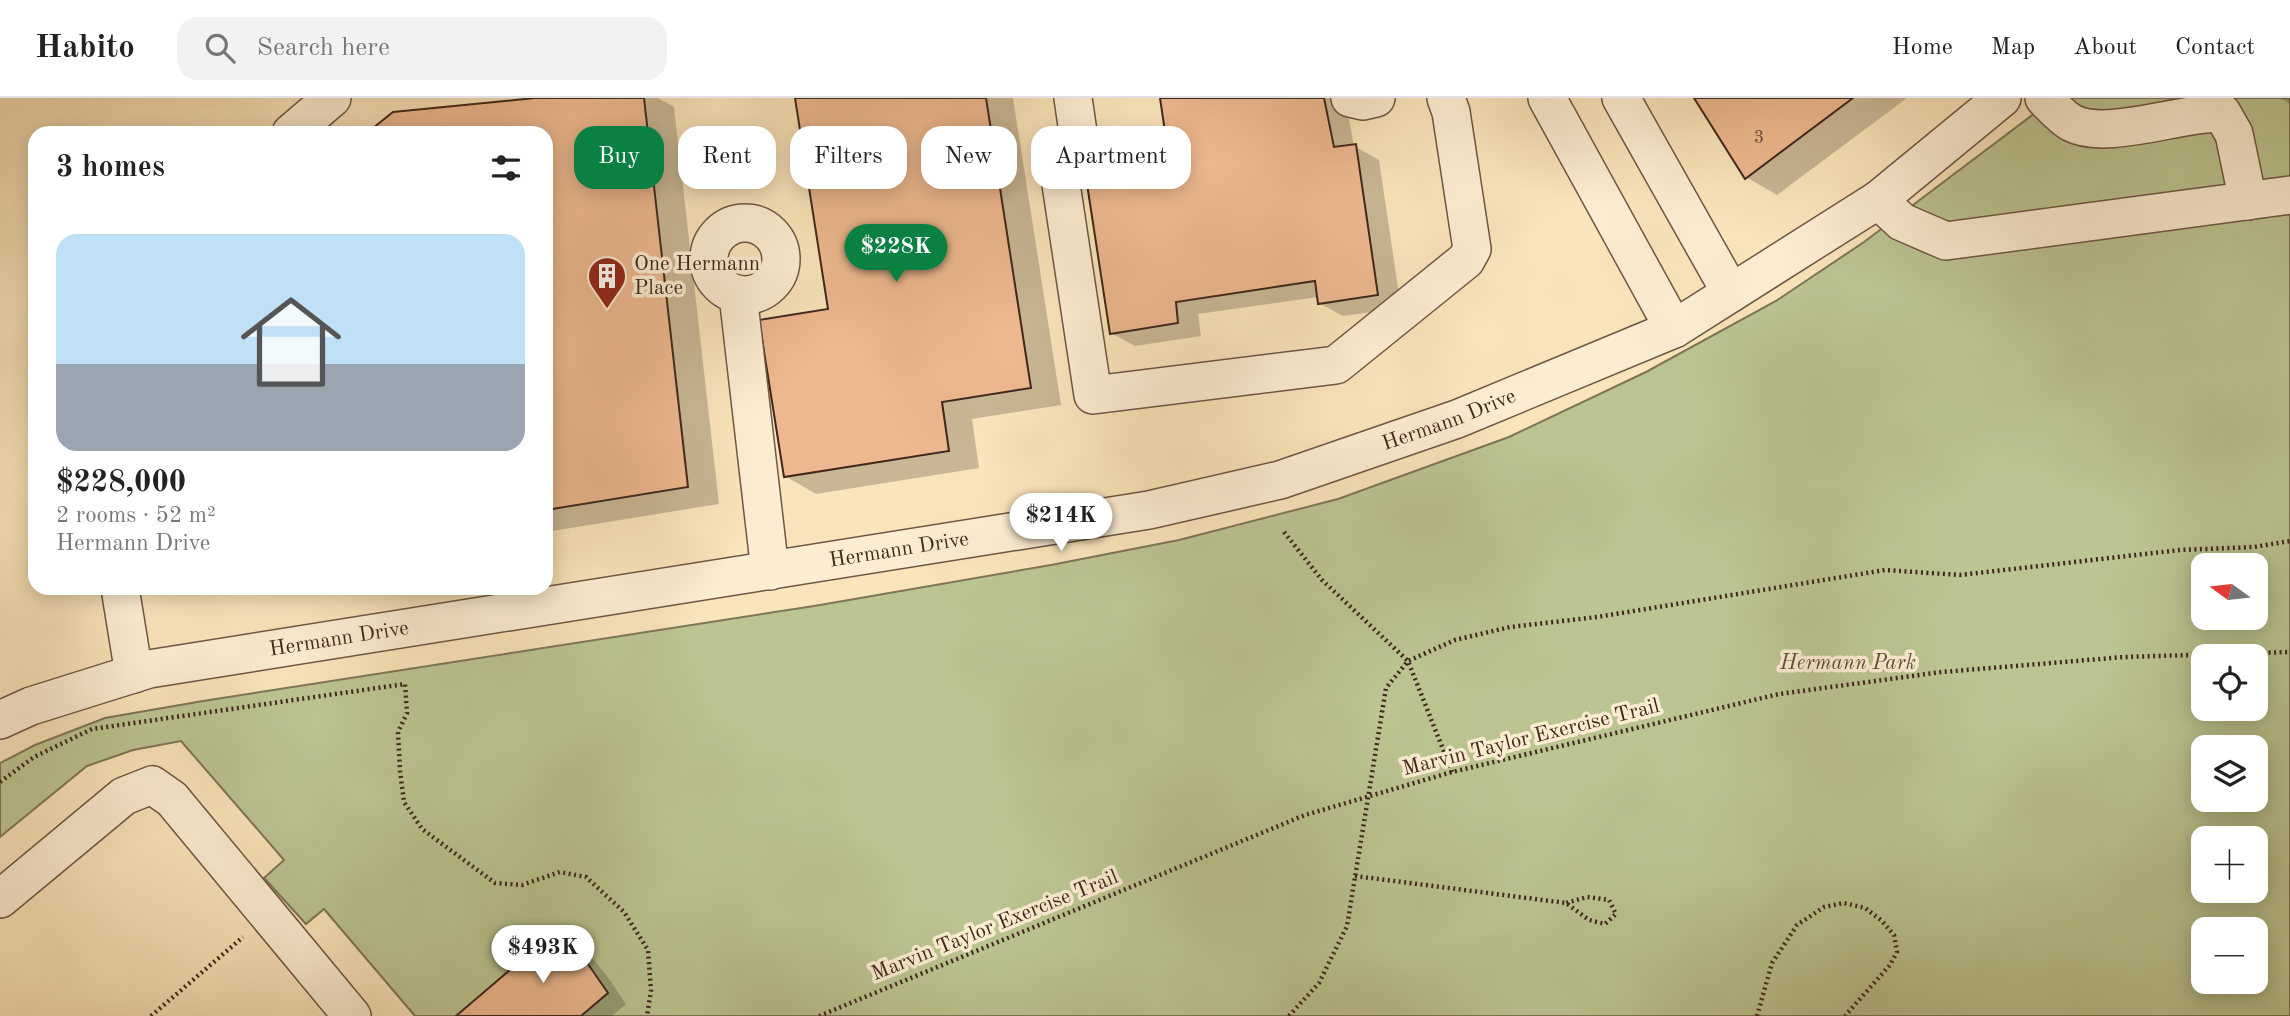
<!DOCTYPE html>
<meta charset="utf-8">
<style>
:root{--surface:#fff;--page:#f2f2f2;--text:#222;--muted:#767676;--line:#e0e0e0;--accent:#0b8043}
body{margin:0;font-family:"Old Standard TT",serif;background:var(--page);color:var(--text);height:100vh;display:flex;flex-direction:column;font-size:26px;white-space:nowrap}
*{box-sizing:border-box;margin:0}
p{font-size:23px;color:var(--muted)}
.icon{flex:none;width:38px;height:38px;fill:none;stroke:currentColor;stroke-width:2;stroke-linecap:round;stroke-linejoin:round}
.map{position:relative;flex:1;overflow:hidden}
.drawer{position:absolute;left:28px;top:28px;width:525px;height:469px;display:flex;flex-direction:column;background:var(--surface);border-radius:21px;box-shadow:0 4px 18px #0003}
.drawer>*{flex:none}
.top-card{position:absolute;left:574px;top:28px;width:665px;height:63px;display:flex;gap:14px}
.needle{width:46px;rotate:285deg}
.tools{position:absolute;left:2191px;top:455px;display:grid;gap:14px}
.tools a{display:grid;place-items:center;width:77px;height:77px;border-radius:14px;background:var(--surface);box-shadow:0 4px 18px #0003;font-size:35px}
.price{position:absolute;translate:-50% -60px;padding:0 16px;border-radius:24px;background:#fff;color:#222;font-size:23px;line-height:46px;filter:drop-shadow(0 2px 4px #0008)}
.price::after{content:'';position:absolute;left:50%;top:42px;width:21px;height:16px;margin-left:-10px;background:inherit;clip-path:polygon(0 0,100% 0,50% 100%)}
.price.active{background:var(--accent);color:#fff}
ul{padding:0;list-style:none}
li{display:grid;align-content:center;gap:14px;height:371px;padding:0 28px}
li span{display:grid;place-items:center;height:217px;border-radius:21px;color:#555}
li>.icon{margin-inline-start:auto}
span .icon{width:126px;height:126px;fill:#fffc;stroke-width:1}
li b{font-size:30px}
h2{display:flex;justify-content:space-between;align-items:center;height:84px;padding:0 28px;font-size:30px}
.pill{padding:0 24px;border-radius:21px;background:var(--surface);box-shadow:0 4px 18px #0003;font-size:24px;line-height:63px}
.pill.active{background:var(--accent);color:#fff}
header{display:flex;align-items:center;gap:42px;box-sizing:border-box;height:98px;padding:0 35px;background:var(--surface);border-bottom:2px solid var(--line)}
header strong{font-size:33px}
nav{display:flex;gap:38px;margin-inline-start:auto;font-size:24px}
.search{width:490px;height:63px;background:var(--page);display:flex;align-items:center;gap:18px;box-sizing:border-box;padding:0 24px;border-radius:21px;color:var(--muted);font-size:26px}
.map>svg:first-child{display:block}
.green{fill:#bcc591;stroke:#7e7656;stroke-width:2;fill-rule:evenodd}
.shadow{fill:#0003}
.building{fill:#edb88f;stroke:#40271c;stroke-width:2}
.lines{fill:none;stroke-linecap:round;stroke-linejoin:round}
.minor-casing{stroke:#6e5644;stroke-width:40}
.path{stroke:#40271c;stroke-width:4.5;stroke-dasharray:2 3.5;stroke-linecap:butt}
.minor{stroke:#fcedd2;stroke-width:37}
.labels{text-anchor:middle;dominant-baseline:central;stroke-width:7;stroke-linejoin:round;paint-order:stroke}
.number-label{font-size:18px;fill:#6b4b39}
.poi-label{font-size:21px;fill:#40271c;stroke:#fcedd2;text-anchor:start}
.street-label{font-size:21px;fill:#40271c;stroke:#fcedd2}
.park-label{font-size:21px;font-style:italic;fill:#5f4e39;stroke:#fcedd2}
</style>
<header>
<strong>Habito</strong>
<div class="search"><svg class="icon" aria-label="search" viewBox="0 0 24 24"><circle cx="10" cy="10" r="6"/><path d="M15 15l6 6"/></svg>Search here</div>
<nav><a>Home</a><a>Map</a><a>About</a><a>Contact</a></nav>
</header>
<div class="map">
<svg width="2290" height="918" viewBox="0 0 2290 918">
<rect width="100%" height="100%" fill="#fae4ba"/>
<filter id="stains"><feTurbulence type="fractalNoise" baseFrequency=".00286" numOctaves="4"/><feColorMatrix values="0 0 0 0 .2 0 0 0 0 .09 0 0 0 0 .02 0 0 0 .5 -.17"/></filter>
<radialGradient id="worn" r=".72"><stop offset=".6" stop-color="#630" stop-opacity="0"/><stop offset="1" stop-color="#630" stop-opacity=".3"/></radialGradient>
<!-- green -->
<path class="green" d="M2055,0H2290V918H415L324,811L306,826L264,780L284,762L181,643L133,652L87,668L0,739V665L35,647L105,620L203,603L814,508L1051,467L1179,442L1338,401L1509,339L1646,274L1776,203L1864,144ZM2203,467H2256V520H2203ZM2203,558H2256V611H2203ZM2203,649H2256V702H2203ZM2203,740H2256V793H2203ZM2203,831H2256V884H2203Z"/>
<!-- shadow -->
<g class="shadow">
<path d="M553,0H658L674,9L719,406L546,434V35H370Z"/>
<path d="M797,0H1013L1061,307L972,321L979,370L816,396L785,378L830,212Z"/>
<path d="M1161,0H1345L1354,48L1379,62L1401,210L1343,218L1319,205L1318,199L1198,216L1201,238L1135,248L1111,235L1172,75Z"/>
<path d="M1697,0H1907L1777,97L1746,79Z"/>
<path d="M2280,0H2290V6Z"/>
<path d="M559,832L578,843L607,878L626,906L612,918H458Z"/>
</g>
<!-- building -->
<g class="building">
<path d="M535,0H644L688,389L546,412V35H367L393,14Z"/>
<path d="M795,0H986L1031,290L942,304L949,353L784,379L759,222L828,211Z"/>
<path d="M1160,0H1324L1334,49L1356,46L1378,197L1318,206L1315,183L1176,204L1178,225L1110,236L1087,86L1171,74Z"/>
<path d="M1694,0H1853L1745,81Z"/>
<path d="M559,830L588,866L608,895L581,918H456Z"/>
</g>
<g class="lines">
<defs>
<g id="minor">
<path d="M1073,0L1081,55L1059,73L1093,297L1336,267L1466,162L1472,151L1451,14L1446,0"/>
<path d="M1350,0L1363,3L1376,0"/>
<path d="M1547,0L1674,231"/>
<path d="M1621,0L1731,195"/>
<path d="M2044,0C2052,8 2062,20 2072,25C2106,43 2181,14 2222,15L2234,36L2248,103"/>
<path d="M291,35L332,0"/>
<path d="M1878,102L1902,124L1946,143L2290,97"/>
<circle cx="745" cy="161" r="36"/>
<path d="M738,197L770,473"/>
<path d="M120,490L134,576"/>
<path id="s1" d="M0,622L31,608L149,571L1149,412L1280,382L1457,321L1674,231L1878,102L2002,0"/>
<path d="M0,801L124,698L152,687L172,701L352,918"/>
</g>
</defs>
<!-- minor casing -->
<use href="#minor" class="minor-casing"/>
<!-- path -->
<g class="path">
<path d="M1284,434L1322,482L1408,563L1452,674"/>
<path d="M0,684L34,659L92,631L405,586L407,615L398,634L400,673L404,704L422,731L495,785L522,787L560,774L586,779L624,814L648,852L651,893L647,918"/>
<path d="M1355,778L1566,805L1589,822L1605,826L1616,816L1609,802L1587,799L1566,805"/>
<path d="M151,918L243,839"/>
<path d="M819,918L1305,717L1452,674L1779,596L1942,574L2124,559L2290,554"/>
<path d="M1289,918L1319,885L1347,828L1386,590L1408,563L1455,542L1510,529L1597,519L1885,472L1960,477L2180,452L2254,449L2290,443"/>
<path d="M1757,918L1772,865L1797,827L1824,809L1844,805L1865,810L1881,822L1894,837L1897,854L1890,867L1845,918"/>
</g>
<!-- minor -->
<use href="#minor" class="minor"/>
</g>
<!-- icons -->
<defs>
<symbol id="building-pin" viewBox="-11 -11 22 30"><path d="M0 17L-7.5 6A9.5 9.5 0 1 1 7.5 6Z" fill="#8f2418" stroke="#fcedd2"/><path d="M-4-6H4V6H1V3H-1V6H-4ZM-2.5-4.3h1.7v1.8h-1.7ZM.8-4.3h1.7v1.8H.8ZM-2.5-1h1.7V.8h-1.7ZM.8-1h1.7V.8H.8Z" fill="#fff"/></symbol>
</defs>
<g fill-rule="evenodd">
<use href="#building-pin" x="585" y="156" width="44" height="60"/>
</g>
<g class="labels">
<!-- number labels -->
<g class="number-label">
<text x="1759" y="40">3</text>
</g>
<!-- poi labels -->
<g class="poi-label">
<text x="634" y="166">One Hermann<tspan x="634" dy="24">Place</tspan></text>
</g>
<!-- street labels -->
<g class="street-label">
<text stroke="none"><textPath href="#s1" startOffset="1484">Hermann Drive</textPath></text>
<text stroke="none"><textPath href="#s1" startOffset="917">Hermann Drive</textPath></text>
<text stroke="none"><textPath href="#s1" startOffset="350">Hermann Drive</textPath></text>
<text transform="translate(1531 640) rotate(-14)">Marvin Taylor Exercise Trail</text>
<text transform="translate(995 828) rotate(-22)">Marvin Taylor Exercise Trail</text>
</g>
<!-- park labels -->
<g class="park-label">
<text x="1848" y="565">Hermann Park</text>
</g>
</g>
<rect width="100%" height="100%" filter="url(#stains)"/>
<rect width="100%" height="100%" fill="url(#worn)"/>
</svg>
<div class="tools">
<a><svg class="needle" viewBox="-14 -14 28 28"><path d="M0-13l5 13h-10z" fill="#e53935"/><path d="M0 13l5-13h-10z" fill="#767676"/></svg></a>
<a><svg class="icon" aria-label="locate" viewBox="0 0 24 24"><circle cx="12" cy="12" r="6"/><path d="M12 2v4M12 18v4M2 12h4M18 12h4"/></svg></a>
<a><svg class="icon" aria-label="layers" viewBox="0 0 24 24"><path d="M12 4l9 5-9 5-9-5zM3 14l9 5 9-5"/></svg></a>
<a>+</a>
<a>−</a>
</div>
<b class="price active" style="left:896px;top:186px">$228K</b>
<b class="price" style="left:1061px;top:455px">$214K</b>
<b class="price" style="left:543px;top:887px">$493K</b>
<div class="top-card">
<a class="pill active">Buy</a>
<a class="pill">Rent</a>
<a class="pill">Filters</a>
<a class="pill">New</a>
<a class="pill">Apartment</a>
</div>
<section class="drawer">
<h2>3 homes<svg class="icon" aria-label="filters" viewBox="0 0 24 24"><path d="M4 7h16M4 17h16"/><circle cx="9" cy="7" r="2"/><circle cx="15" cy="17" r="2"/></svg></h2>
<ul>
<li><span style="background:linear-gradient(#bfe0f5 60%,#9aa5b1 0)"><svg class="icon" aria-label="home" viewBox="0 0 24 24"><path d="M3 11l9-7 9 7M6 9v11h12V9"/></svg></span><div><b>$228,000</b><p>2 rooms · 52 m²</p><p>Hermann Drive</p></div></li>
</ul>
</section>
</div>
